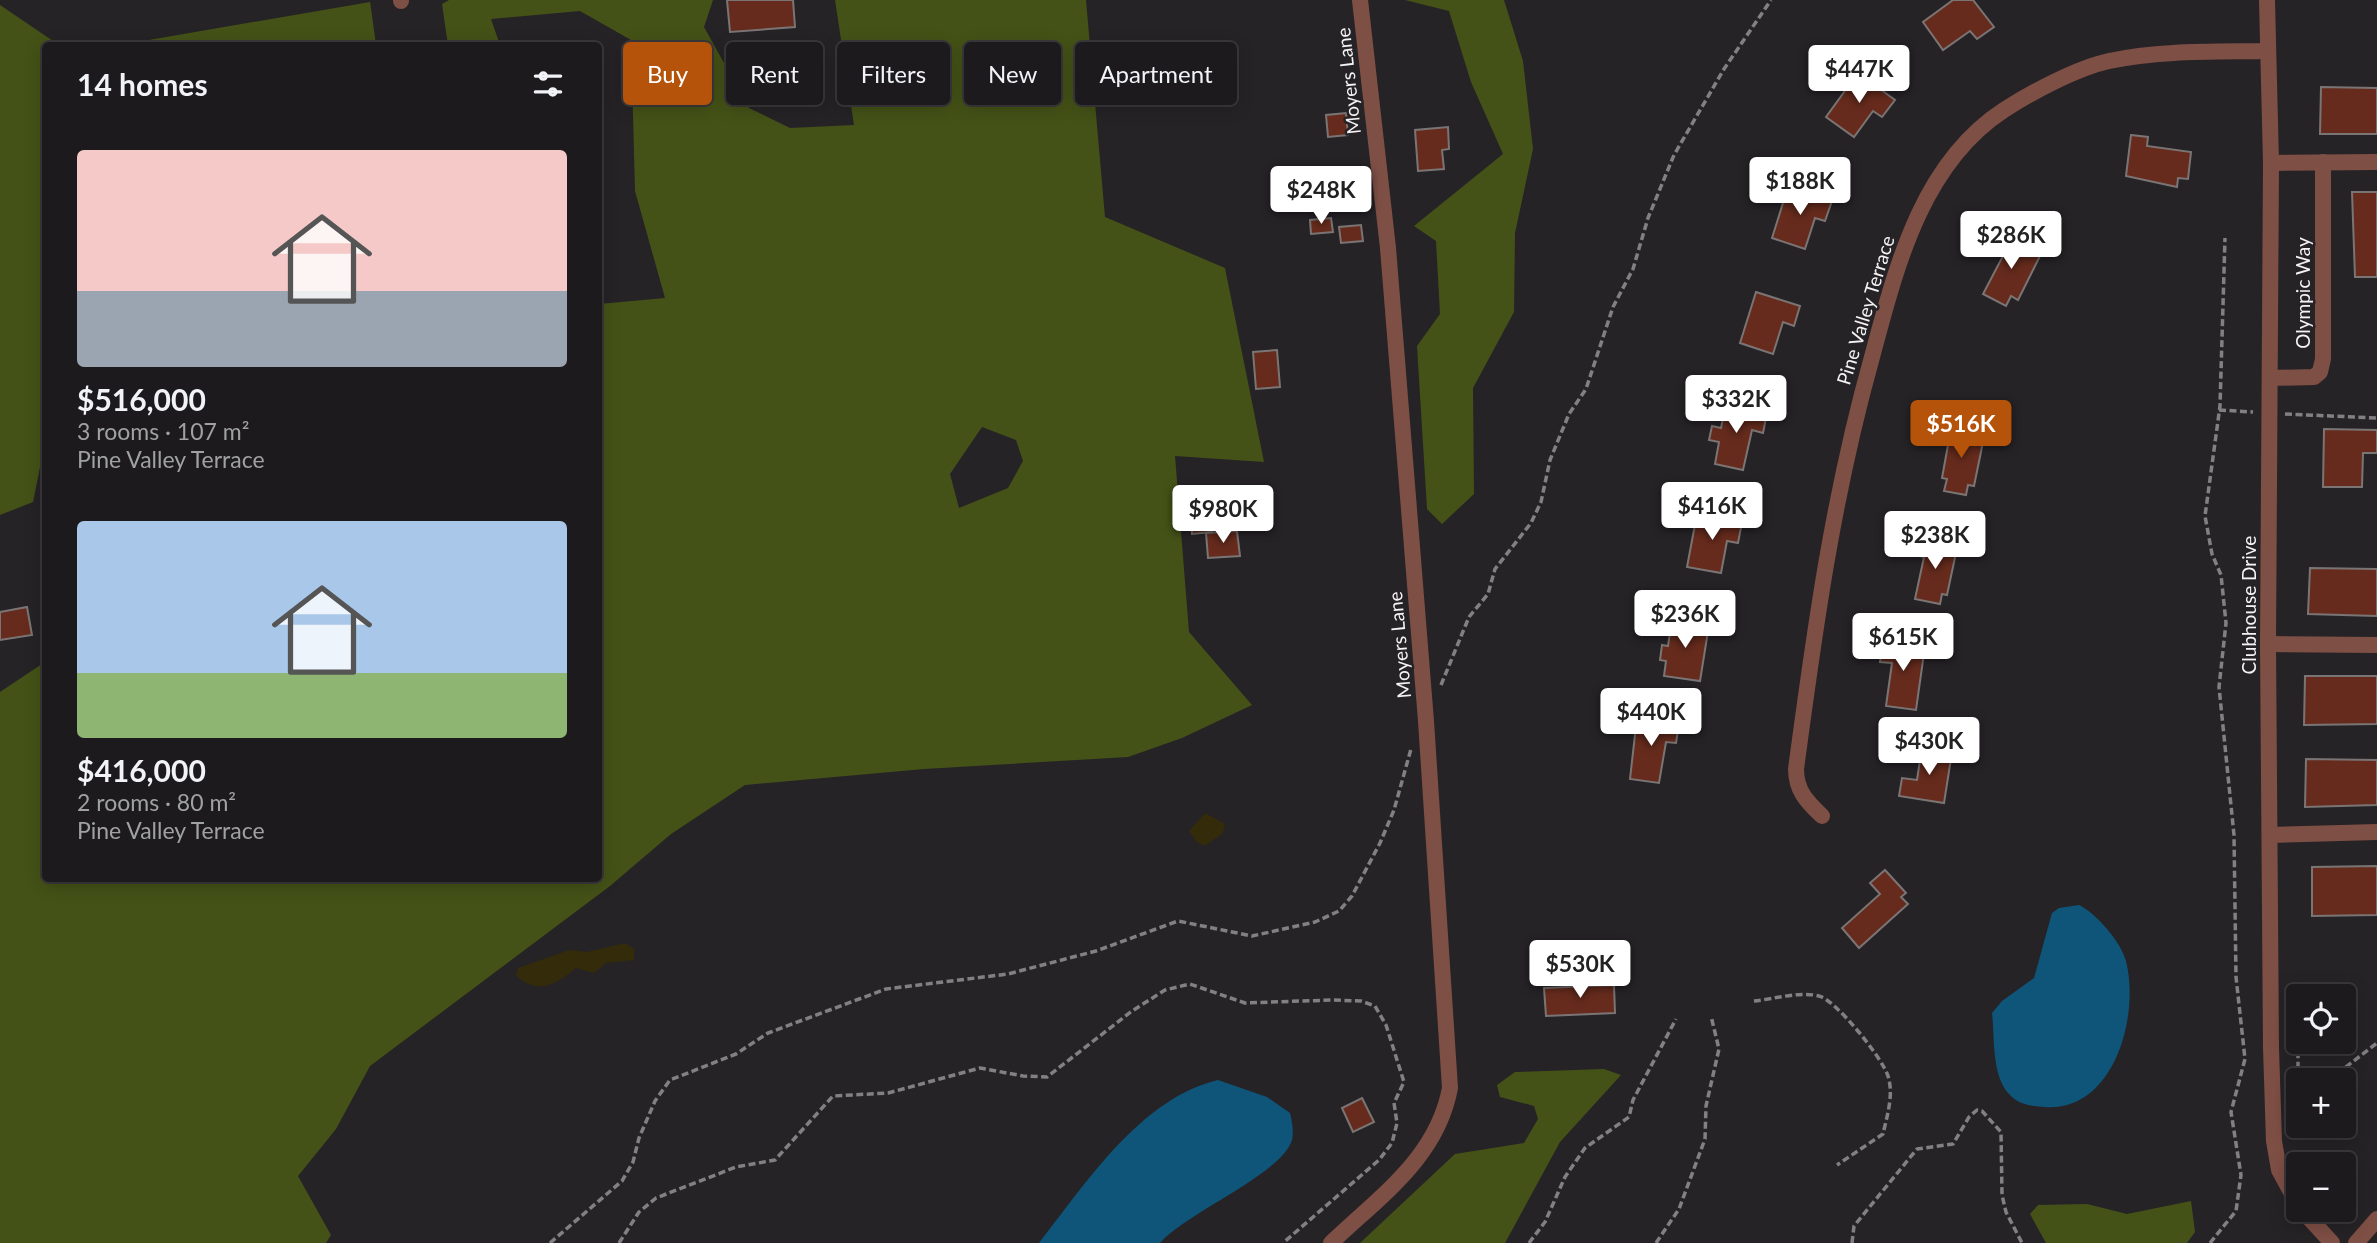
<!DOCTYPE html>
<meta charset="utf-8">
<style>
:root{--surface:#1c1a1c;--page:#292729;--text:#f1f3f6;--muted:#a0a1a3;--line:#3a383b;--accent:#b45309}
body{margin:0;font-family:Lato,sans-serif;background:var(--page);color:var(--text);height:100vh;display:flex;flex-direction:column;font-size:26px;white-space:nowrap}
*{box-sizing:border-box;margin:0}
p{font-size:23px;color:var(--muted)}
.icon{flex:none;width:38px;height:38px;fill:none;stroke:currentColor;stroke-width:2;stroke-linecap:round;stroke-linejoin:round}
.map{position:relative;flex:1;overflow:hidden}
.drawer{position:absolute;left:42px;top:42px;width:560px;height:840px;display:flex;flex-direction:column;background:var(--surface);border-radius:7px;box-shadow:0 4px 18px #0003,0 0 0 2px var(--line)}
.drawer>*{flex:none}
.hud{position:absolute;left:623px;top:42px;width:665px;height:63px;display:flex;gap:14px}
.tools{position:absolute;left:2286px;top:984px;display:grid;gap:14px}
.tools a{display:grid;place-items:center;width:70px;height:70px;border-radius:7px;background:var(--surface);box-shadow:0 4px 18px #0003,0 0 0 2px var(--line);font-size:35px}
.price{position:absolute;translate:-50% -60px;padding:0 16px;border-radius:7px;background:#fff;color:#222;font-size:23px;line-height:46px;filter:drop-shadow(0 2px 4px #0008)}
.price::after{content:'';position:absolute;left:50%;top:42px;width:21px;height:16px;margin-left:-10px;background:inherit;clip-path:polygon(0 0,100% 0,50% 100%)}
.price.selected{background:var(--accent);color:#fff}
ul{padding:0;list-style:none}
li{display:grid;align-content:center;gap:14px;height:371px;padding:0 35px}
li span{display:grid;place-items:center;height:217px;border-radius:7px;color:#555}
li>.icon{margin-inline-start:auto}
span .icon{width:126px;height:126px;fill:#fffc;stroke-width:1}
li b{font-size:30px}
h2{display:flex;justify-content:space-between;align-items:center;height:84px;padding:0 35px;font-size:30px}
.pill{padding:0 24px;border-radius:7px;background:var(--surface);box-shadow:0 4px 18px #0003,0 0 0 2px var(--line);font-size:24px;line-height:63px}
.pill.selected{background:var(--accent);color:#fff}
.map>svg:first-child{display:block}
.green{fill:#445217;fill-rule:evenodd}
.sand{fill:#332b0a}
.water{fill:#0e5579}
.building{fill:#662b1d;stroke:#7a7574;stroke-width:2}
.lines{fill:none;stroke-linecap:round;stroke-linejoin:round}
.path{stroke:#828082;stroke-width:3.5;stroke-dasharray:7 3.5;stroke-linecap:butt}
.minor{stroke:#7e4f45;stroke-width:16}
.labels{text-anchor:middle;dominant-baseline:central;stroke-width:5;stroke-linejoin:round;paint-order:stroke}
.street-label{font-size:19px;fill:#f4f2f4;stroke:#262326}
</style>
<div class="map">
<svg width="2377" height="1243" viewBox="0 0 2377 1243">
<rect width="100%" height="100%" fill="#262326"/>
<!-- green -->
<g class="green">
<path d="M449,0H713L704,27L749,108L790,128L854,125L835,0H1086L1105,217L1225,268L1264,462L1175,456L1189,632L1252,705L1182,738L1128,757L924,769L745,785L671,834L610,886L370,1066L336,1129L298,1176L331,1235L326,1243H0V692L45,662L46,878H598L599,304L665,298L635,191L631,40L580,11L491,19L500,45H448L442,4ZM982,427L1016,440L1023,461L1008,488L959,508L950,474Z"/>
<path d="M1405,0H1504L1523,61L1533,149L1515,233L1514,312L1473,388L1474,494L1442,524L1427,509L1417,346L1440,314L1436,241L1414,226L1503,154L1471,82L1449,11Z"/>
<path d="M370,1L376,45H120L370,2Z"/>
<path d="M0,5L59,45L46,46L45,442L33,502L0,515Z"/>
<path d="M1604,1069L1621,1075L1560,1142L1505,1243H1360L1455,1154L1524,1143L1538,1119L1534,1106L1500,1097L1497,1085L1515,1072Z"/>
<path d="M2191,1201L2195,1232L2187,1243H2046L2030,1214L2038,1205L2087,1204L2127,1214Z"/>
</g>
<!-- sand -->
<g class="sand">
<path d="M1205,813L1225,824L1223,833L1205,846L1197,842L1189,831Z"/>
<path d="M625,943L634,949V960L606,963L594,973L576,968C558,983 537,997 516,975L518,968L569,950L587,952Z"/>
</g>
<!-- water -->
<g class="water">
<path d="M2079,905C2096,913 2121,942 2126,961C2140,1016 2114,1112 2045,1107C2032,1106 2019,1105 2010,1095C1991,1076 1995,1038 1992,1013L2002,1001L2034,978L2052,913L2059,908Z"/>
<path d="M1218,1080L1267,1097L1290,1113C1292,1121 1294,1131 1292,1140C1282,1174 1187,1212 1160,1243H1039C1086,1183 1141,1098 1218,1080Z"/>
</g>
<!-- building -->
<g class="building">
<path d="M727,0H793L795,27L730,32Z"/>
<path d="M1953,0H1973L1994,27L1977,39L1970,31L1943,50L1923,22Z"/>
<path d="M1858,73L1895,100L1882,117L1873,111L1854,137L1826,117Z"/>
<path d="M2321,87L2377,88V134H2320Z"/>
<path d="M1346,113L1348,135L1328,137L1326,115Z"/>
<path d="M1448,127L1449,149L1442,150L1444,169L1418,171L1415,130Z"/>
<path d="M2131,135L2148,137L2147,146L2191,152L2188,179L2178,178L2177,187L2126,176Z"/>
<path d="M1788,187L1832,201L1825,221L1815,218L1805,249L1772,238Z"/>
<path d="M2352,192H2377V277H2355Z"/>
<path d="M1331,218L1333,232L1311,234L1310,220Z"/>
<path d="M1361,225L1363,241L1341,243L1339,227Z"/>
<path d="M2001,235L2040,256L2018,300L2011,296L2006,306L1983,294L2003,256L1994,251Z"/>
<path d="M1756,292L1800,306L1794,326L1783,322L1773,354L1740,343Z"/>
<path d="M1277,350L1280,387L1256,389L1253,352Z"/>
<path d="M1726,404L1767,413L1763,433L1752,430L1743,470L1715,464L1719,442L1709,440L1712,426L1721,428Z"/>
<path d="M1941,428L1984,437L1974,486L1968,485L1966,495L1944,491L1947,479L1942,478L1948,445L1938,443Z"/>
<path d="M2324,429L2377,430V453H2363L2362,487H2323Z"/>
<path d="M1697,514L1742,522L1738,543L1727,541L1721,573L1687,567Z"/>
<path d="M1211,515L1212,532L1192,534L1191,517Z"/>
<path d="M1237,531L1240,556L1208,558L1206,533Z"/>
<path d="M1918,540L1957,548L1947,595L1942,594L1940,604L1915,599L1924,557L1915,555Z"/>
<path d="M2310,568L2377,569V616L2308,614Z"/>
<path d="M27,607L32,635L0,640V612Z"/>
<path d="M1672,619L1709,625L1700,681L1664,676L1666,661L1660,660L1662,645L1668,646Z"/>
<path d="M1883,640L1925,646L1916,710L1886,706L1892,663L1880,662Z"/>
<path d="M2305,676H2377V724L2304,725Z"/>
<path d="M1637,717L1679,724L1676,743L1666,742L1659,783L1630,779Z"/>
<path d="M1922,747L1952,752L1944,803L1899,796L1902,778L1917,780Z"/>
<path d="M2306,759L2377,760V805L2305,807Z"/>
<path d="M2377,866V915L2312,916V867Z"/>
<path d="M1885,870L1906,893L1901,897L1908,904L1859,948L1842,928L1880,894L1870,883Z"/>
<path d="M1614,985L1615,1013L1546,1016L1544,988Z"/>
<path d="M1362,1098L1374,1122L1353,1132L1342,1108Z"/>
</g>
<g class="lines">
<!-- path -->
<g class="path">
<path d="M2219,410L2253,412"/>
<path d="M2285,414L2377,418"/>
<path d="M1441,685L1469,617L1488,594L1495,569L1531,523L1541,502L1550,460L1569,414L1586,389L1613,307L1633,269L1648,218L1674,155L1724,69L1771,0"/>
<path d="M1754,1001C1774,999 1800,991 1819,996C1836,1000 1883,1059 1888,1076C1894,1095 1887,1116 1883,1134L1837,1165"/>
<path d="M2287,1049H2294L2298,1055V1094"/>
<path d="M2329,1080L2377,1043"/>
<path d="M550,1243L622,1181L633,1162L639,1138L655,1101L670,1080L736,1054L768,1033L886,989L1008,974L1096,951L1178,921L1252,936L1315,922L1339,911L1352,896L1380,843L1394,810L1411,749"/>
<path d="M619,1243L639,1212L656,1198L736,1167L775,1160L833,1096L888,1093L980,1068L1023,1076L1047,1077L1132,1011L1165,990L1190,984L1245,1003L1331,1000L1361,1001L1375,1006L1386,1025L1404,1082L1394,1103L1397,1123L1392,1143L1379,1160L1283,1243"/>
<path d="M1529,1243L1545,1222L1565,1177L1585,1148L1629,1117L1633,1100L1676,1019"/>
<path d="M1656,1243L1679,1209L1705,1139L1706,1106L1719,1049L1711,1016"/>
<path d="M1852,1243L1854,1226L1917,1149L1953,1144L1969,1117L1977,1110L1982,1111L2001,1132L2002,1195L2006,1212L2022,1243"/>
<path d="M2210,1243L2236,1211L2241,1175L2231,1112L2245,1059L2236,977L2234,835L2219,687L2226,623L2221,575L2212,554L2205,516L2220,406L2225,238"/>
</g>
<!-- minor -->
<g class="minor">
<path d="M401,0V1"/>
<path d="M2267,0L2271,163L2268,644L2271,1048L2274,1141L2279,1170L2298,1205"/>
<path d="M2271,163L2377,162"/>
<path d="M2271,378L2314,377L2320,372L2323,359V162"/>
<path d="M2268,644L2377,645"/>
<path d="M1822,816C1806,801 1796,790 1796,769C1815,627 1833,496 1872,357C1896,268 1921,164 2004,110C2032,92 2077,68 2109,61C2161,50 2216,52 2268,51"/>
<path d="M2270,835L2377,832"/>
<path d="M2301,1209L2332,1243"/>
<path d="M1331,1243C1380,1196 1437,1158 1450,1088L1426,721L1388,248L1360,0"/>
<path d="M2356,1243L2377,1219"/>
</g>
</g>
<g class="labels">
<!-- street labels -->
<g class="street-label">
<text transform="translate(1348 81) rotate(-96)">Moyers Lane</text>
<text transform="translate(2302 293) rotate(-90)">Olympic Way</text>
<text transform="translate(1865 310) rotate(-73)">Pine Valley Terrace</text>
<text transform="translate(2248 605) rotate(-90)">Clubhouse Drive</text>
<text transform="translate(1399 645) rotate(-95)">Moyers Lane</text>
</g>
</g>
</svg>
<div class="tools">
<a><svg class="icon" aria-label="locate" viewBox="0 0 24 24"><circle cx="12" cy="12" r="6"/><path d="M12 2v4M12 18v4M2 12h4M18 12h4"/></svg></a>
<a>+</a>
<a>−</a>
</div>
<b class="price" style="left:1859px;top:105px">$447K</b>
<b class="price" style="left:1800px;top:217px">$188K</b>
<b class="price" style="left:1321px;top:226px">$248K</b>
<b class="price" style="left:2011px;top:271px">$286K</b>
<b class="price" style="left:1736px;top:435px">$332K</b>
<b class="price selected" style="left:1961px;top:460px">$516K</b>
<b class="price" style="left:1712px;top:542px">$416K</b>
<b class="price" style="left:1223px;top:545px">$980K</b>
<b class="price" style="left:1935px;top:571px">$238K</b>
<b class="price" style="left:1685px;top:650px">$236K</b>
<b class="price" style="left:1903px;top:673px">$615K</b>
<b class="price" style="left:1651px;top:748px">$440K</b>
<b class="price" style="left:1929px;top:777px">$430K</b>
<b class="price" style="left:1580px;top:1000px">$530K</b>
<div class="hud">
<a class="pill selected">Buy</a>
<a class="pill">Rent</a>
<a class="pill">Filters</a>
<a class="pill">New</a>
<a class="pill">Apartment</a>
</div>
<section class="drawer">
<h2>14 homes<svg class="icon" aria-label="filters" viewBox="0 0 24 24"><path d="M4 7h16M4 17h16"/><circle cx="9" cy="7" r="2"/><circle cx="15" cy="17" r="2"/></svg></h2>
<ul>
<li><span style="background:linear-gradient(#f6c9c9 65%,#9aa5b1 0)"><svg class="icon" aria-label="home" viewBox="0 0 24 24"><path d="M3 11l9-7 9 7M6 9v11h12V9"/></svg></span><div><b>$516,000</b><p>3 rooms · 107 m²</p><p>Pine Valley Terrace</p></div></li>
<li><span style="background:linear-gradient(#a9c7e8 70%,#8fb573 0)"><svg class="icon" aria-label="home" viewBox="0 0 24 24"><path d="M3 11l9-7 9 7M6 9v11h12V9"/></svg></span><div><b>$416,000</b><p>2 rooms · 80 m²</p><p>Pine Valley Terrace</p></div></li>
</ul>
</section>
</div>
